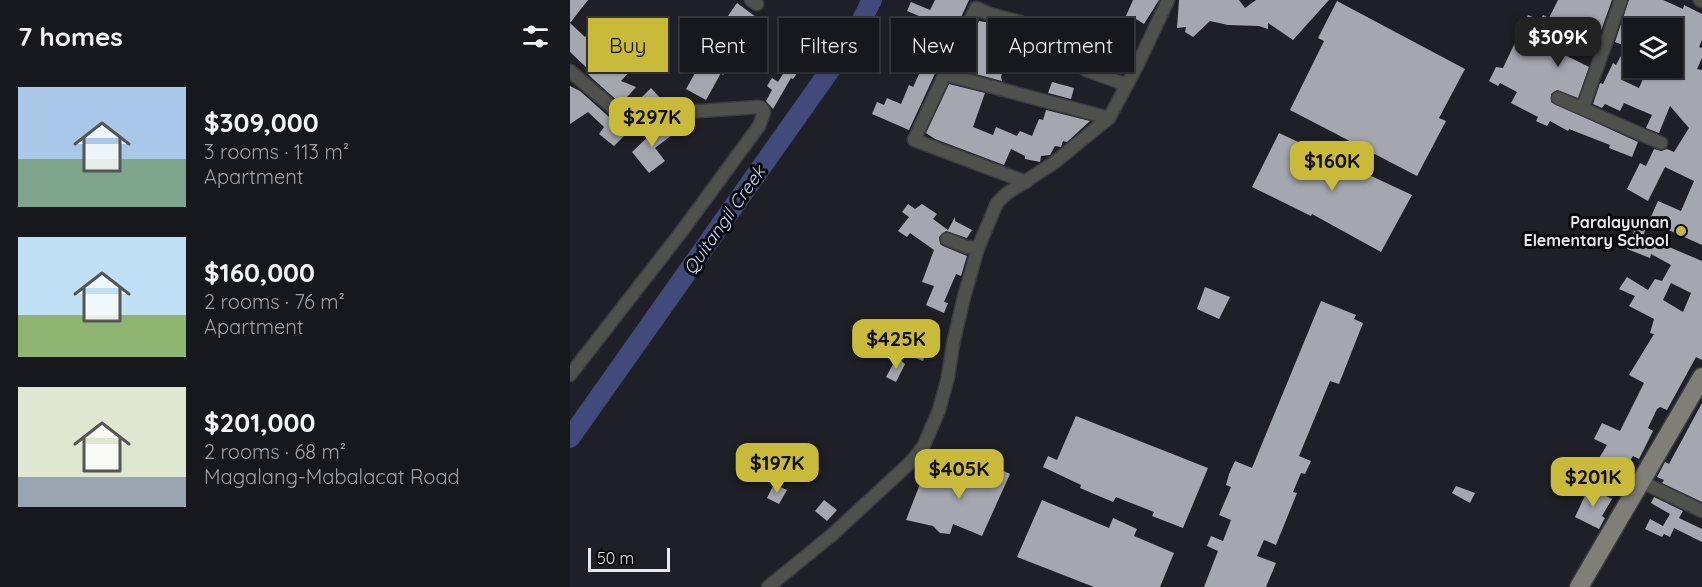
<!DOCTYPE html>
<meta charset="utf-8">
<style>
:root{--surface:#17181d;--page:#24252a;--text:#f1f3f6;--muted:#9ea0a4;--line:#36373b;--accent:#c9ba3a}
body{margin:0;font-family:Quicksand,sans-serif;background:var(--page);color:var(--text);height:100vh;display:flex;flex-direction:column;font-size:22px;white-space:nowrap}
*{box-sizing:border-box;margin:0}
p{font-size:20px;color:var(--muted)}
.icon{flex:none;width:33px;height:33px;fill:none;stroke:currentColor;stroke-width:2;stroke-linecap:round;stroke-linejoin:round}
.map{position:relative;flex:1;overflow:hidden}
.sheet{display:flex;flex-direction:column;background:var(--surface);width:570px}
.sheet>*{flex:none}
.top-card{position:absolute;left:18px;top:18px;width:570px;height:54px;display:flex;gap:12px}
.buttons{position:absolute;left:1053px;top:18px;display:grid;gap:12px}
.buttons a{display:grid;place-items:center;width:60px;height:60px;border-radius:0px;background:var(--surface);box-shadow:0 2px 4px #0004,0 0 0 2px var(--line);font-size:30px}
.scale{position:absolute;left:18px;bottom:15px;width:82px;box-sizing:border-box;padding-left:6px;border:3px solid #e9eaef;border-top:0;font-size:16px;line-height:21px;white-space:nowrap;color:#e9eaef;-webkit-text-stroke:4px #090a0d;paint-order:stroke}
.price{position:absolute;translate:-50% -51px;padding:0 14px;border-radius:12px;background:var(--accent);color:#111;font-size:20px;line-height:39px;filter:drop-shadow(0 2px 3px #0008)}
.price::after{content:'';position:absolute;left:50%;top:36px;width:18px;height:14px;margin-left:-9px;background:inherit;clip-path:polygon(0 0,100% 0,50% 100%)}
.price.active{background:#222;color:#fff}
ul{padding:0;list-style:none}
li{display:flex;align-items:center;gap:18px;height:150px;padding:0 18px}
li span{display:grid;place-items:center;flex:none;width:168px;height:120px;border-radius:0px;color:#555}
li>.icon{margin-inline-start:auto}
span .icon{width:72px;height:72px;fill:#fffc;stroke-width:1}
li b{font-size:26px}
h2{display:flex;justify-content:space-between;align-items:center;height:72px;padding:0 18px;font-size:26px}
.tag{padding:0 21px;border-radius:0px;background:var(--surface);box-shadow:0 2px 4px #0004,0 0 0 2px var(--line);font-size:21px;line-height:54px}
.tag.active{background:var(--accent);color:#111}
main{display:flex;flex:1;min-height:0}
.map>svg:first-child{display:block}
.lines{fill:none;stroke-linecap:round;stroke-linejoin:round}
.river{stroke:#424a7c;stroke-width:20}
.building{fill:#a4a7b0;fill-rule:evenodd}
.street-casing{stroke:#3b3c43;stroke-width:15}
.primary-casing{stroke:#3b3c43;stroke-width:21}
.street{stroke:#50504c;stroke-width:12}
.primary{stroke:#7f7e77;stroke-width:18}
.poi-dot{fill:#c9ba3a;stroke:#090a0d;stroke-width:2}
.labels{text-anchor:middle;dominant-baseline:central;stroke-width:6;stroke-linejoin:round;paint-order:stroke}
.poi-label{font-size:16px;font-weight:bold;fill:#e9eaef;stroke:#090a0d;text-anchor:end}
.water-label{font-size:18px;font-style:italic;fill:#d1d8f9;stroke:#090a0d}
</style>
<main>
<section class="sheet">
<h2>7 homes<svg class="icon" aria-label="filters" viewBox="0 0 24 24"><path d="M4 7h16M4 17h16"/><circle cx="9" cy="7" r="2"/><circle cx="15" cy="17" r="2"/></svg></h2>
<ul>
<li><span style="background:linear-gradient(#a9c7e8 60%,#7fa58c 0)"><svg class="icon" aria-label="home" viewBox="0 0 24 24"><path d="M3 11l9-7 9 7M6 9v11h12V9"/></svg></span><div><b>$309,000</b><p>3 rooms · 113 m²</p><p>Apartment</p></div></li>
<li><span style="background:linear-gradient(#bfe0f5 65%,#8fb573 0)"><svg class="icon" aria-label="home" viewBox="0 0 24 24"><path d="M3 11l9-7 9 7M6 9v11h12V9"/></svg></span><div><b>$160,000</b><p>2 rooms · 76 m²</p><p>Apartment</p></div></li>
<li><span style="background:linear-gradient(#dfe7d0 75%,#9aa5b1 0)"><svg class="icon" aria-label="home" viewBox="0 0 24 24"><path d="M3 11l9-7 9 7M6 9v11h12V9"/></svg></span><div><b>$201,000</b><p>2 rooms · 68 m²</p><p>Magalang-Mabalacat Road</p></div></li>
</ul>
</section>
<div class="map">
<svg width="1132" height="587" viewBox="0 0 1132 587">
<rect width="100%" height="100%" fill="#1f2027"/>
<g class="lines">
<!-- river -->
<path class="river" d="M0,438L282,39L302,0"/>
</g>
<!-- building -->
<g class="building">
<path d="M0,0H18L0,23L15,37L21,31L35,44L53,29L61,40L54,46L71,59L51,81L66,87L51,104L23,79L16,72L18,69L0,52Z"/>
<path d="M365,0H399L339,130L302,114L307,102L314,105L317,98L331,104L339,85L343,87L353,66L341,61L343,57L321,47L327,33L338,38L340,34L353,40L361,21L337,11L341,2L360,10Z"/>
<path d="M563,0H589L574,24L566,19L557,50L536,38L545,21L552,25Z"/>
<path d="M609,0H669L675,8L686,0H759L723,40L698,23V29L689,26L658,25L640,21L623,37L615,32L616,27L607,28Z"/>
<path d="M988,0H1042L1027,42L1009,33L997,56L1019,67L1008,98L987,90L981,94V102L1068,142L1062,157L1039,148L1040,145L999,129L998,131L980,121L977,126L966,121L968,117L941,103L947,92L930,83L928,86L919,81L926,67L933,68L958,15L970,20L973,15L979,18ZM968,27L989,37L979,56L959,45Z"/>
<path d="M1059,0H1093L1113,9L1114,5L1132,14V40L1129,47L1132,48V58L1127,69L1132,70V245L1079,221L1088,201L1111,211L1124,181L1095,167L1078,201L1057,189L1070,163L1076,166L1084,149L1091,151L1097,149L1104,152L1119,128L1100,106L1089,133L1076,128L1082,115L1054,103L1050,111L1035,104L1032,108L1023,104L1030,83L1033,84L1043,63L1046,65L1054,50L1064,54V58L1052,80L1069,88L1076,72L1085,75L1088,68H1107L1112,53L1110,52L1115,39L1102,34V28H1064V41L1061,48L1045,42Z"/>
<path d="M767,1L895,69L869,118L876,121L847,176L720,110L754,41L748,38Z"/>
<path d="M167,3L190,20L171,44L160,37L149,56L123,41L133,25L146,33Z"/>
<path d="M409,21L426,24L424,27L434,32L427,47L436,53L431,62L435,63L431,77L432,81L387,69Z"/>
<path d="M228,50L239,56L223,79L221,78L203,109L196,101L202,90L197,86L202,78L208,82Z"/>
<path d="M152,54L163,60L153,75L151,73L136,100L116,89L129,66L141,72Z"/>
<path d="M482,82L504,88L501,99L478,93Z"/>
<path d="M379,84L415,93L403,127L423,135L426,127L447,136L450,131L462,136L469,119L473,120L476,110L520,121L497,142L493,141L491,147L485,146L480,155L471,156L470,162L455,159V156L441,149L434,165L365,139L356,133Z"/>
<path d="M0,86L10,91L57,133L44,146L29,134L34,127L18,112L0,124Z"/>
<path d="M81,88L92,100L84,107L75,108L68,101Z"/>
<path d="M89,123H93L102,135L85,148L95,161L79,173L62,152L83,132L81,130Z"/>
<path d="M709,133L842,195L811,252L742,214L741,216L682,187Z"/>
<path d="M338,204L345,209L352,204L367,214L363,219L378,230L385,217V221L402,230L397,238L376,231L369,237L370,244L373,246L397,256L391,276L386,274L374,302L378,303L374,313L356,305L364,286L352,282L364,250L340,233L337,237L328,231L339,217L332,212Z"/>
<path d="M1063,220L1077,225L1073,236L1132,261V360L1126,357L1097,410L1090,407L1087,409L1078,428L1083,431L1069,459L1063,456L1047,482L1023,468L1037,445L1024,439L1032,423L1050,431L1074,383L1059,375L1084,334L1080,333L1084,319L1059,306L1065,296L1049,289L1057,277L1078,290L1085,279L1092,281L1101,265L1081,254L1080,258L1057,249L1064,231L1059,229ZM1101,283L1121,293L1113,312L1093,300Z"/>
<path d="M635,287L660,297L649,319L627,309Z"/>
<path d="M751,301L786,315L784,319L793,323L769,384L760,381L729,456L741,461L735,474L731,473L723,492L727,493L706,545L694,540L687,556L706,563L696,587H634L648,551L637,546L641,536L653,541L661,520L649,515L661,487L656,485L659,474L665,461L682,468Z"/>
<path d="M351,333L366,339L362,347L359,346L353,361L341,356Z"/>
<path d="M327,357L335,364L326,382L316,377Z"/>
<path d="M1132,403V502L1092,483L1094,480L1087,477L1095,462L1099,464Z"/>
<path d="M506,416L638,468L613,528L582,516L584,512L546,497L543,502L510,488L511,485L473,467L478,456L487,460Z"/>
<path d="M410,460L440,474L412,536L383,524L380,534L370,533L363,526L336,520L352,479L361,482L366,468L400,482Z"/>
<path d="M204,484L217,490L209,504L197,498Z"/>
<path d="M886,486L905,493L900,503L882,493Z"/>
<path d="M1019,487L1042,499L1032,516L1035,518L1029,529L1005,517Z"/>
<path d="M1084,497L1113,511L1109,518L1132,529V542L1104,528L1100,537L1094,534L1092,537L1075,529L1080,519L1093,526L1100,514L1081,503Z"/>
<path d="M254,500L267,510L257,521L245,511Z"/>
<path d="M472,500L539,528L543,518L567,529L564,536L604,553L590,587H524L447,557Z"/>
</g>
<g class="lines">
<defs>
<g id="street">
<path d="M181,0L187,4"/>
<path d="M1130,0L1132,1"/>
<path d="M0,71L56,119L115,112L188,107L192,108L194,112L189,126L112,231L0,375"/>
<path d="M374,74L539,118"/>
<path d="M988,98L1091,143"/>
<path d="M1013,107L1051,0"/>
<path d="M456,182L344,140L406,8L420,14L450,22L516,70L557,85"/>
<path d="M377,239L397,247L408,248"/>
<path d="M1072,482L1132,511"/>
<path d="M198,587L263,534L343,460L354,445L369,410L378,377L383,344L394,297L408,248L427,203L436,194L485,162L539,118L567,66L598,0"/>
</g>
<path id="primary" d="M1009,587L1132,377"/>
</defs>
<!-- street casing -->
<use href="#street" class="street-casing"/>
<!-- primary casing -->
<use href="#primary" class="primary-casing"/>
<!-- street -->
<use href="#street" class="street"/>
<!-- primary -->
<use href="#primary" class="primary"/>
</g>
<!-- markers -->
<circle class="poi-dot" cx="1111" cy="231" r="6"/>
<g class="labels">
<!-- poi labels -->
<g class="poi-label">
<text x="1099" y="222">Paralayunan<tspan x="1099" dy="18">Elementary School</tspan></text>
</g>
<!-- water labels -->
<g class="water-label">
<text transform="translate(154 220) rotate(-55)">Quitangil Creek</text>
</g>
</g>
</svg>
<div class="buttons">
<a><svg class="icon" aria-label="layers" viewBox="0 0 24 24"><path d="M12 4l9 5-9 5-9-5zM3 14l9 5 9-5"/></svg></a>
</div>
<div class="scale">50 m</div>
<b class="price active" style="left:988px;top:68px">$309K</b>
<b class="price" style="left:82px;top:148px">$297K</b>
<b class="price" style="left:762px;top:192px">$160K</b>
<b class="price" style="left:326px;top:370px">$425K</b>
<b class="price" style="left:207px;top:494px">$197K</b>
<b class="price" style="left:389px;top:500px">$405K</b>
<b class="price" style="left:1023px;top:508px">$201K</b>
<div class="top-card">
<a class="tag active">Buy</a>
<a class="tag">Rent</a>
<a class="tag">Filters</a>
<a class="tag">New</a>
<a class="tag">Apartment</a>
</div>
</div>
</main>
